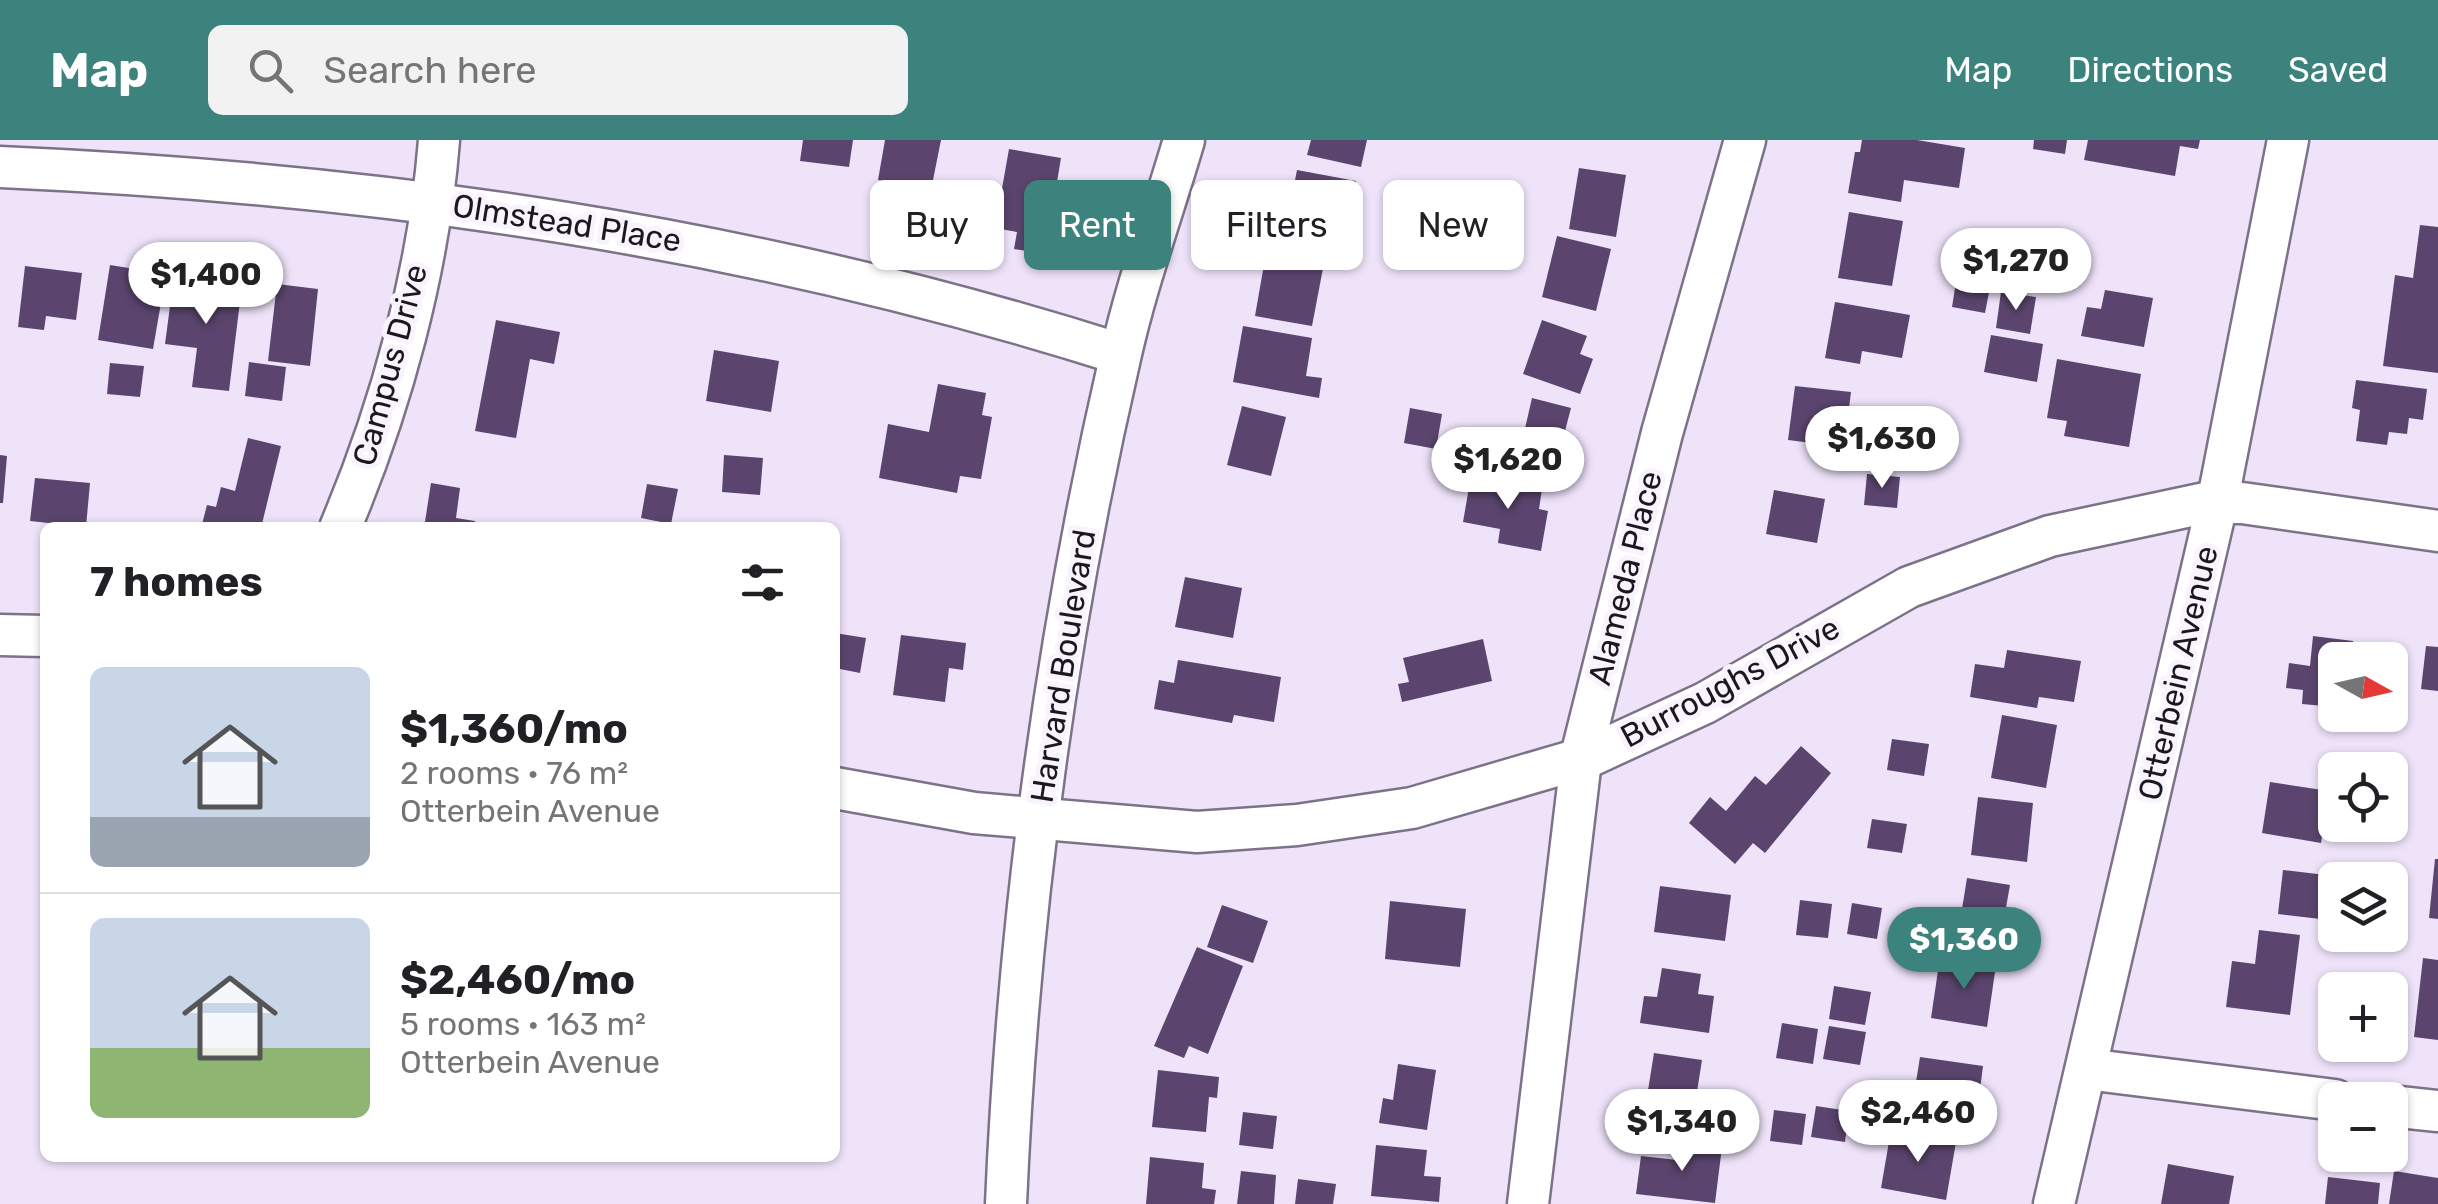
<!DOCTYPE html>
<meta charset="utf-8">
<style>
:root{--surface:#fff;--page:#f2f2f2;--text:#202124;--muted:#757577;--line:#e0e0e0;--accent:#3c837d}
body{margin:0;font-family:Rubik,sans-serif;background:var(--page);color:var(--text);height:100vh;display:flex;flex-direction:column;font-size:38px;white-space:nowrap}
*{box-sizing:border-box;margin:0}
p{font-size:32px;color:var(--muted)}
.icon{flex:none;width:55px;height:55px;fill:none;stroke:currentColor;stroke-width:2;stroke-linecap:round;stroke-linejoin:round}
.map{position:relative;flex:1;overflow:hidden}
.side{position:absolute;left:40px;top:382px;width:800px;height:640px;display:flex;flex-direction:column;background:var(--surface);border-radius:15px;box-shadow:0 2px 8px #0004}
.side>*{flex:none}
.guide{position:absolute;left:870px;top:40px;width:950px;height:90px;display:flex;gap:20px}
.needle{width:65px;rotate:98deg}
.fabs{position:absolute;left:2318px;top:502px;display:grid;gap:20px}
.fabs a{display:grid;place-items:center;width:90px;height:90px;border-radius:15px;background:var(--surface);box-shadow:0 2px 8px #0004;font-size:50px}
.price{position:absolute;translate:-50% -85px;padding:0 22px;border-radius:35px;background:#fff;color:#222;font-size:32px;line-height:65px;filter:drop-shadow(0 2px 5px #0008)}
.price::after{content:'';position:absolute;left:50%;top:60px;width:30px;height:22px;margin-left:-15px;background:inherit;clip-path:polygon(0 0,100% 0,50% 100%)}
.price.on{background:var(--accent);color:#fff}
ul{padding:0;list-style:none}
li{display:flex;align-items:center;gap:30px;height:250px;padding:0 50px}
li+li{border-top:2px solid var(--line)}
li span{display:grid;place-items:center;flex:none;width:280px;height:200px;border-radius:15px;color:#555}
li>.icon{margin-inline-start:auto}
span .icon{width:120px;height:120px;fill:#fffc;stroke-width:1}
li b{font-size:42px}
h2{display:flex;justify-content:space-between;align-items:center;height:120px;padding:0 50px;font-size:42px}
.pill{padding:0 35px;border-radius:15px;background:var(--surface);box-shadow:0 2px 8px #0004;font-size:35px;line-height:90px}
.pill.on{background:var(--accent);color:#fff}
header{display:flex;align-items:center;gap:60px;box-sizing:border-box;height:140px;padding:0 50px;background:var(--accent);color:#fff}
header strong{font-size:48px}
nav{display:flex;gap:55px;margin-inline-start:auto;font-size:35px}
.search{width:700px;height:90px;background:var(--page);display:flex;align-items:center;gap:25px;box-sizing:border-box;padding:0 35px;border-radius:15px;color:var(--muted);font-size:38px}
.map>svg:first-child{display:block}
.building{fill:#5b456e}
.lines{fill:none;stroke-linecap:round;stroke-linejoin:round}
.minor-casing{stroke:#7d7287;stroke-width:45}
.minor{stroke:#fff;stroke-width:40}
.labels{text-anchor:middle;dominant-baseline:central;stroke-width:10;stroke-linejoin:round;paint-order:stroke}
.street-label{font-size:32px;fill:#1b171f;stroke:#f8f3fd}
</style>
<header>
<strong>Map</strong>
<div class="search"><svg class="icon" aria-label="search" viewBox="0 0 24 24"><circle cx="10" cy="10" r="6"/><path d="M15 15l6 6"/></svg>Search here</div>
<nav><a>Map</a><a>Directions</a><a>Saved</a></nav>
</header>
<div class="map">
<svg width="2438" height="1064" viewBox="0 0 2438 1064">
<rect width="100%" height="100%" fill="#efe3fa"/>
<!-- building -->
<g class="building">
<path d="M803,0H853L849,27L800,21Z"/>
<path d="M885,0H941L931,50L878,40Z"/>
<path d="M1311,0H1367L1361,27L1307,15Z"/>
<path d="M1862,0H1917L1965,8L1959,48L1904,40L1901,62L1848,53L1855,12H1860Z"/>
<path d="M2034,0H2067L2065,14L2033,9Z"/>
<path d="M2088,0H2200L2198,9L2180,6L2175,36L2084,20Z"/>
<path d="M1009,9L1061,18L1045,114L1014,109L1017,92L995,88Z"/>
<path d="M1579,28L1626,35L1616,97L1569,89Z"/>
<path d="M1297,30L1356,41L1344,97L1286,86Z"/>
<path d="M1849,72L1903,81L1892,146L1838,138Z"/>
<path d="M2420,85L2438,87V233L2383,226L2395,135L2413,138Z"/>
<path d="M1557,96L1611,109L1596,171L1542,157Z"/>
<path d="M1266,113L1324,123L1312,186L1255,176Z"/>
<path d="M110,125L166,134L153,209L98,200Z"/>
<path d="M25,126L82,133L76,180L46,176L44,190L18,187Z"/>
<path d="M1957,135L1991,142L1985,173L1952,167Z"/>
<path d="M174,136L242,145L229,251L192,247L197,208L165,204Z"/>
<path d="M277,144L318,149L310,226L268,221Z"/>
<path d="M2105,150L2153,158L2144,207L2081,196L2087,167L2101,169Z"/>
<path d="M2001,152L2036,157L2030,194L1996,188Z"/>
<path d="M1835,162L1910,175L1902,218L1862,211L1860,224L1825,218Z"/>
<path d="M496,180L560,192L554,224L530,219L516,298L475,291Z"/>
<path d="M1542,180L1587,196L1580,214L1593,219L1580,254L1523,234Z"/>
<path d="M1243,186L1312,198L1306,236L1322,238L1319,258L1233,242Z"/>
<path d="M1991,195L2043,204L2037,242L1984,232Z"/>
<path d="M714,210L779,221L771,272L706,261Z"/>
<path d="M2057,219L2141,234L2129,307L2064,296L2067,281L2047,278Z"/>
<path d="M249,222L286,227L282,261L245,256Z"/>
<path d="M110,223L144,226L140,257L107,254Z"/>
<path d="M2356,240L2427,249L2423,280L2409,278L2407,294L2389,292L2387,305L2356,301L2360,270L2352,268Z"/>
<path d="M938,244L986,253L982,275L992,277L981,339L960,336L957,353L879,338L888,284L929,292Z"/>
<path d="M1795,246L1851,252L1844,307L1788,300Z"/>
<path d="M1532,258L1571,268L1553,337L1504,324L1511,294L1523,297Z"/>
<path d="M1242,266L1286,277L1271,336L1227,325Z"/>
<path d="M1410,268L1442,274L1436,309L1404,303Z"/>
<path d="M248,298L281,306L261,388H201L207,365L216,367L221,347L235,351Z"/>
<path d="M0,315L7,316L3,363H0Z"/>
<path d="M724,315L763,318L760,355L722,352Z"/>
<path d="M1867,334L1900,337L1897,368L1864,365Z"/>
<path d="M1471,336L1542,349L1539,369L1548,371L1541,411L1498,403L1500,389L1463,382Z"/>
<path d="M35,338L90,343L86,387L30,381Z"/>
<path d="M431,343L460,348L456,378L475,381L474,388H424Z"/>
<path d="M647,344L678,349L671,384L641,378Z"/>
<path d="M1774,350L1825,359L1817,403L1766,394Z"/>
<path d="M1185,437L1242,448L1233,498L1175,487Z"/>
<path d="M835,493L866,498L860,533L835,528Z"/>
<path d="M901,495L966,503L963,530L949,528L945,562L893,555Z"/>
<path d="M2313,496L2353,501L2351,520H2335V567L2302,564L2303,550L2286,548L2289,523L2310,526Z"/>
<path d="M1483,499L1492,541L1402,562L1398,544L1409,542L1403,518Z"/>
<path d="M2426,506L2438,507V551L2421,549Z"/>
<path d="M2007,510L2081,521L2074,562L2039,557L2037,568L1970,557L1975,524L2004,528Z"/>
<path d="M1178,520L1281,537L1274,582L1234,575L1232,583L1154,569L1159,540L1174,543Z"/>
<path d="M2002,575L2057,585L2046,648L1991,638Z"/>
<path d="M1892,599L1929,604L1924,636L1887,630Z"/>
<path d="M1801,606L1831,633L1765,713L1753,703L1735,724L1689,683L1710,657L1726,671L1755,636L1766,645Z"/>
<path d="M2270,642L2329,651L2321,703L2262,693Z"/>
<path d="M1978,657L2033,663L2027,722L1971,715Z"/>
<path d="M1872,679L1907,684L1902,713L1867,708Z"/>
<path d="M2435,719H2438V779L2429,778Z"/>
<path d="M2283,730L2334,736L2329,780L2278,774Z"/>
<path d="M1967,738L2010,745L1998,813L1956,806Z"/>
<path d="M1660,746L1731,755L1725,801L1654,792Z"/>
<path d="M1800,760L1832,764L1828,798L1796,795Z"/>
<path d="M1390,761L1466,769L1460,827L1385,819Z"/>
<path d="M1852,763L1882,768L1877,799L1847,794Z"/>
<path d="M1222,765L1268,781L1253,823L1207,807Z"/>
<path d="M2259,790L2300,795L2290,875L2226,867L2232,821L2255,824Z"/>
<path d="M1197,807L1243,826L1208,914L1189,906L1184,918L1154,906Z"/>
<path d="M1940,817L1996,825L1987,887L1931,878Z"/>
<path d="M2423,818L2438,820V900L2414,897Z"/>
<path d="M1662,828L1701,834L1698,854L1714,856L1709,893L1640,883L1644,856L1657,857Z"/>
<path d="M1834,846L1871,852L1865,885L1829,879Z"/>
<path d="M1782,883L1818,889L1813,924L1776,918Z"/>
<path d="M1829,886L1866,892L1860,925L1823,919Z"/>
<path d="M1654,913L1702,920L1693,977L1645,969Z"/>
<path d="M1920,917L1983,926L1980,950L1968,948L1964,975L1912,967Z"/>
<path d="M1398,924L1436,930L1427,990L1379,983L1383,958L1393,960Z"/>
<path d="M1158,930L1219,937L1217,958L1209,957L1206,992L1152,987Z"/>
<path d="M1816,966L1849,971L1845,1002L1811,997Z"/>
<path d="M1774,970L1806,974L1802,1005L1770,1001Z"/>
<path d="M1243,972L1277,976L1273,1009L1239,1005Z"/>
<path d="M1891,990L1956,1002L1946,1060L1881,1048Z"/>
<path d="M1680,1002L1722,1007L1715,1063L1636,1054L1641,1016L1677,1020Z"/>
<path d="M1376,1005L1427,1010L1424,1036L1441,1037L1439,1062L1371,1056Z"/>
<path d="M1150,1017L1204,1023L1202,1048L1216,1050L1214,1064H1146Z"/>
<path d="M2168,1024L2234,1036L2229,1064H2161Z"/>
<path d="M1241,1031L1276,1035L1274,1064H1237Z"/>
<path d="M2394,1031L2438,1038V1064H2389Z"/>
<path d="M2328,1037L2380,1043L2378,1064H2325Z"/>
<path d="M1298,1039L1336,1044L1333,1064H1295Z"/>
</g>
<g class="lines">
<defs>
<g id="minor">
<path d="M0,27C385,44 752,97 1120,214"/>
<path d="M340,388C391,268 429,130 439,0"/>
<path d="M0,495L45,496"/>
<path d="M835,648L974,673L1197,692L1297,685L1412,668L1590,616L1705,563L1909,447L2050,396L2205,363H2242L2438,391"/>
<path d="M2086,929L2335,960"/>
<path d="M2390,966L2438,971"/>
<path d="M1006,1064C1018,779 1056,495 1120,218C1136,145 1163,72 1184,0"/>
<path d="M1528,1064L1582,612L1662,293L1745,0"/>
<path d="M2054,1064L2217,364L2288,0"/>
</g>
</defs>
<!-- minor casing -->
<use href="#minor" class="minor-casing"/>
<!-- minor -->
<use href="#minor" class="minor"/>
</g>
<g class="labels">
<!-- street labels -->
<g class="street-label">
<text transform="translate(567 83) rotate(9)">Olmstead Place</text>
<text transform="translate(390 225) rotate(-75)">Campus Drive</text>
<text transform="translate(1625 438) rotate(-76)">Alameda Place</text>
<text transform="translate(1063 526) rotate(-81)">Harvard Boulevard</text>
<text transform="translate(2178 533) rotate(-77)">Otterbein Avenue</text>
<text transform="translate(1730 542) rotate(-28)">Burroughs Drive</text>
</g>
</g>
</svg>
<div class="fabs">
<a><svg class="needle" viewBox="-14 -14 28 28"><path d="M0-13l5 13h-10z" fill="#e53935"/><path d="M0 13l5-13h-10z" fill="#757577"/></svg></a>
<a><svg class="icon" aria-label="locate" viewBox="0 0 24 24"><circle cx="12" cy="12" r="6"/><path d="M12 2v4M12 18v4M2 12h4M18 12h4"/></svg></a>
<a><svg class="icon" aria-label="layers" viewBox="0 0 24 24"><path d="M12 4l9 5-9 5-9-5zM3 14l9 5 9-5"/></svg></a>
<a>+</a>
<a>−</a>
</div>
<b class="price" style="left:2016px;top:173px">$1,270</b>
<b class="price" style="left:206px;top:187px">$1,400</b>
<b class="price" style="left:1882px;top:351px">$1,630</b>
<b class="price" style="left:1508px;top:372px">$1,620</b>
<b class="price on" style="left:1964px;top:852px">$1,360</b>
<b class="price" style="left:1918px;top:1025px">$2,460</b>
<b class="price" style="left:1682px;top:1034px">$1,340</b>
<div class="guide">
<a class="pill">Buy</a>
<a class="pill on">Rent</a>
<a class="pill">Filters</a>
<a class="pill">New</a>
</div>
<section class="side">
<h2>7 homes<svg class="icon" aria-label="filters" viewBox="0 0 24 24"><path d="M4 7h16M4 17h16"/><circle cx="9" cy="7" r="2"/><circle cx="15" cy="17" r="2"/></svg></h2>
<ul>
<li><span style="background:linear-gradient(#c9d6e8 75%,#9aa5b1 0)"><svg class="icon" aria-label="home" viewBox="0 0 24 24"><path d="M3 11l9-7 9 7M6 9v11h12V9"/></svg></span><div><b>$1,360/mo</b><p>2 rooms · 76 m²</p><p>Otterbein Avenue</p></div></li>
<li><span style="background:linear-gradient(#c9d6e8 65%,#8fb573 0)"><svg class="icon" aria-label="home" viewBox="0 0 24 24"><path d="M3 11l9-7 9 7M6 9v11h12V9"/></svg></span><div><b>$2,460/mo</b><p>5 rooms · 163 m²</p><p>Otterbein Avenue</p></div></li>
</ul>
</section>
</div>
